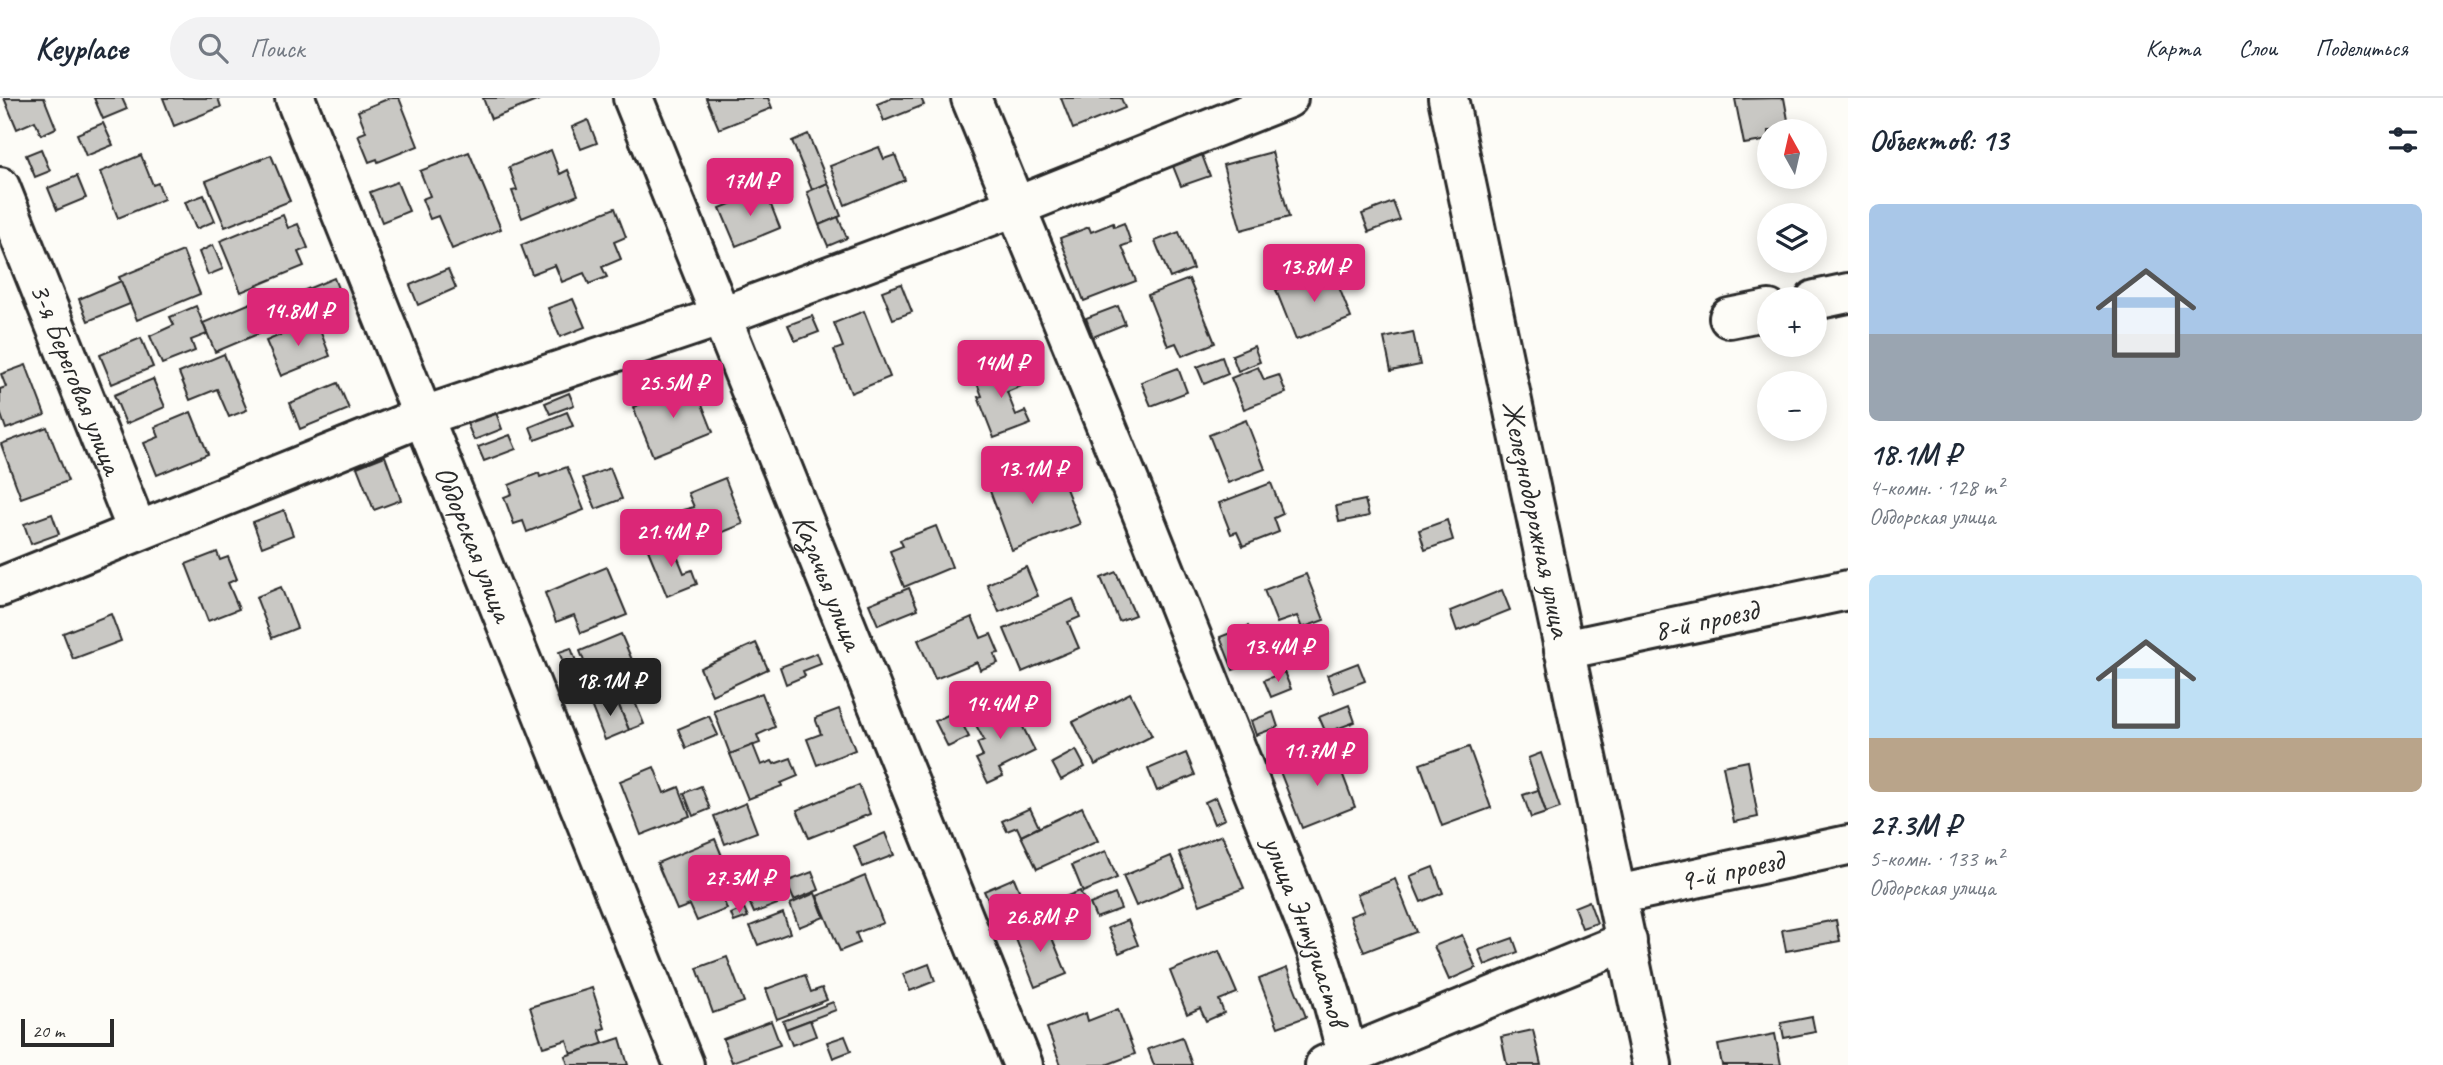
<!DOCTYPE html>
<html lang="ru">
<meta charset="utf-8">
<style>
:root{--surface:#fff;--page:#f2f2f3;--text:#1f2937;--muted:#747a83;--line:#e0e1e3;--accent:#db2777}
body{margin:0;font-family:Caveat,sans-serif;background:var(--page);color:var(--text);height:100vh;display:flex;flex-direction:column;font-size:26px;white-space:nowrap}
*{box-sizing:border-box;margin:0}
p{font-size:23px;color:var(--muted)}
.icon{flex:none;width:38px;height:38px;fill:none;stroke:currentColor;stroke-width:2;stroke-linecap:round;stroke-linejoin:round}
.map{position:relative;flex:1;overflow:hidden}
.side{display:flex;flex-direction:column;background:var(--surface);width:595px}
.side>*{flex:none}
.needle{width:46px;rotate:352deg}
.buttons{position:absolute;left:1757px;top:21px;display:grid;gap:14px}
.buttons a{display:grid;place-items:center;width:70px;height:70px;border-radius:50%;background:var(--surface);box-shadow:0 4px 18px #0003;font-size:35px}
.scale{position:absolute;left:21px;bottom:18px;width:93px;box-sizing:border-box;padding-left:7px;border:4px solid #2b2b2b;border-top:0;font-size:19px;line-height:24px;white-space:nowrap;color:#2b2b2b;-webkit-text-stroke:5px #fdfcf7;paint-order:stroke}
.price{position:absolute;translate:-50% -60px;padding:0 16px;border-radius:7px;background:var(--accent);color:#fff;font-size:23px;line-height:46px;filter:drop-shadow(0 2px 4px #0008)}
.price::after{content:'';position:absolute;left:50%;top:42px;width:21px;height:16px;margin-left:-10px;background:inherit;clip-path:polygon(0 0,100% 0,50% 100%)}
.price.on{background:#222;color:#fff}
ul{padding:0;list-style:none}
li{display:grid;align-content:center;gap:14px;height:371px;padding:0 21px}
li span{display:grid;place-items:center;height:217px;border-radius:10px;color:#555}
li>.icon{margin-inline-start:auto}
span .icon{width:126px;height:126px;fill:#fffc;stroke-width:1}
li b{font-size:30px}
h2{display:flex;justify-content:space-between;align-items:center;height:84px;padding:0 21px;font-size:30px}
header{display:flex;align-items:center;gap:42px;box-sizing:border-box;height:98px;padding:0 35px;background:var(--surface);border-bottom:2px solid var(--line)}
header strong{font-size:33px}
nav{display:flex;gap:38px;margin-inline-start:auto;font-size:24px}
.search{width:490px;height:63px;background:var(--page);display:flex;align-items:center;gap:18px;box-sizing:border-box;padding:0 24px;border-radius:38px;color:var(--muted);font-size:26px}
main{display:flex;flex:1;min-height:0}
.map>svg:first-child{display:block}
.building{fill:#c9c8c4;stroke:#2b2b2b;stroke-width:2}
.lines{fill:none;stroke-linecap:round;stroke-linejoin:round}
.minor-casing{stroke:#2b2b2b;stroke-width:44}
.minor{stroke:#fdfcf7;stroke-width:38}
.labels{text-anchor:middle;dominant-baseline:central;stroke-width:5;stroke-linejoin:round;paint-order:stroke}
.street-label{font-size:30px;fill:#2b2b2b;stroke:#fdfcf7}
</style>
<header>
<strong>Keyplace</strong>
<div class="search"><svg class="icon" aria-label="search" viewBox="0 0 24 24"><circle cx="10" cy="10" r="6"/><path d="M15 15l6 6"/></svg>Поиск</div>
<nav><a>Карта</a><a>Слои</a><a>Поделиться</a></nav>
</header>
<main>
<div class="map">
<svg width="1848" height="967" viewBox="0 0 1848 967">
<rect width="100%" height="100%" fill="#fdfcf7"/>
<filter id="ink" filterUnits="userSpaceOnUse"><feTurbulence type="fractalNoise" baseFrequency=".0143" numOctaves="2"/><feDisplacementMap in="SourceGraphic" scale="14" xChannelSelector="R" yChannelSelector="G"/><feConvolveMatrix kernelMatrix="1 2 1 2 8 2 1 2 1" color-interpolation-filters="sRGB"/></filter>
<g filter="url(#ink)">
<!-- building -->
<g class="building">
<path d="M4,0H44L56,30L41,37L35,23L17,31Z"/>
<path d="M94,0H122L127,11L103,21Z"/>
<path d="M163,0H218L221,9L174,28Z"/>
<path d="M390,0H399L418,48L378,64L377,61L369,64L358,37L366,34L358,13Z"/>
<path d="M483,0H544L491,21Z"/>
<path d="M706,0H768L772,10L719,31Z"/>
<path d="M892,0H921L924,7L884,23L877,6Z"/>
<path d="M1061,0H1121L1125,10L1073,31Z"/>
<path d="M1784,0L1790,33H1769V42L1744,46L1735,1Z"/>
<path d="M588,22L597,45L581,51L572,29Z"/>
<path d="M103,25L113,47L86,58L77,36Z"/>
<path d="M808,36L828,85L812,92L792,43Z"/>
<path d="M879,49L884,61L895,57L905,82L845,107L830,68Z"/>
<path d="M41,51L50,73L35,79L26,57Z"/>
<path d="M551,52L560,76L568,72L578,97L522,120L512,93L517,92L509,69Z"/>
<path d="M469,54L501,131L452,151L438,118L430,121L422,101L430,98L420,73Z"/>
<path d="M1272,54L1289,119L1241,132L1223,67Z"/>
<path d="M141,57L153,87L158,85L164,101L118,120L100,74Z"/>
<path d="M271,57L290,103L225,129L206,83Z"/>
<path d="M1202,57L1210,78L1181,88L1173,68Z"/>
<path d="M77,78L86,100L57,112L48,90Z"/>
<path d="M397,84L409,113L382,124L370,94Z"/>
<path d="M828,85L841,118L819,127L807,94Z"/>
<path d="M765,92L780,130L736,148L720,110Z"/>
<path d="M204,97L215,123L196,131L185,104Z"/>
<path d="M1393,104L1400,122L1369,134L1362,116Z"/>
<path d="M615,110L626,139L614,144L621,161L602,169L607,179L589,186L584,175L562,184L555,167L532,176L521,147Z"/>
<path d="M283,117L288,130L298,126L308,150L298,154L304,168L241,194L220,143Z"/>
<path d="M838,119L847,140L828,148L819,127Z"/>
<path d="M1113,125L1114,129L1124,125L1131,145L1122,148L1136,183L1084,203L1060,140L1089,129L1091,134Z"/>
<path d="M1179,134L1193,171L1170,180L1155,143Z"/>
<path d="M213,147L223,171L208,177L199,154Z"/>
<path d="M183,153L200,196L137,222L119,179Z"/>
<path d="M448,171L456,190L418,207L410,187Z"/>
<path d="M1332,171L1351,220L1296,242L1276,192Z"/>
<path d="M334,180L342,201L265,233L256,212Z"/>
<path d="M1189,181L1215,245L1182,258L1176,245L1168,248L1148,197Z"/>
<path d="M121,183L130,206L88,223L79,201Z"/>
<path d="M901,186L912,214L893,221L882,193Z"/>
<path d="M573,201L585,229L560,239L548,210Z"/>
<path d="M253,204L265,233L215,254L203,225Z"/>
<path d="M196,208L207,236L191,242L195,253L162,266L150,238L174,227L170,219Z"/>
<path d="M1118,208L1125,226L1093,239L1086,220Z"/>
<path d="M864,213L890,279L851,295L834,252L843,249L834,225Z"/>
<path d="M812,218L819,234L795,243L788,227Z"/>
<path d="M316,222L330,258L281,278L266,243Z"/>
<path d="M1413,234L1420,267L1391,273L1384,240Z"/>
<path d="M141,240L153,269L112,286L100,257Z"/>
<path d="M1254,248L1260,264L1238,273L1232,257Z"/>
<path d="M224,256L247,312L229,319L217,291L190,302L179,275Z"/>
<path d="M1222,259L1228,276L1204,286L1197,269Z"/>
<path d="M1015,264L1024,287L1007,294L1016,317L1025,313L1031,326L994,340L978,299L982,298L975,280Z"/>
<path d="M26,267L45,317L6,331L0,314V291L6,289L1,276Z"/>
<path d="M1258,269L1264,282L1279,277L1286,295L1244,311L1231,280Z"/>
<path d="M1178,270L1187,294L1151,308L1141,284Z"/>
<path d="M153,281L165,309L126,326L114,297Z"/>
<path d="M338,285L349,311L300,331L290,305Z"/>
<path d="M694,286L713,334L653,358L633,309Z"/>
<path d="M569,295L574,307L550,316L545,305Z"/>
<path d="M495,312L502,331L474,342L466,323Z"/>
<path d="M191,314L208,356L157,377L144,345L159,339L155,329Z"/>
<path d="M567,314L573,328L535,342L530,329Z"/>
<path d="M1246,322L1265,371L1228,385L1209,337Z"/>
<path d="M47,329L68,383L21,400L1,346Z"/>
<path d="M510,337L516,351L484,363L478,349Z"/>
<path d="M385,358L401,402L374,412L357,369Z"/>
<path d="M1037,366L1044,384L1061,378L1080,426L1012,452L987,385Z"/>
<path d="M567,369L584,412L527,434L523,423L514,426L504,399L512,396L509,387L539,375L540,379Z"/>
<path d="M610,370L622,401L596,411L583,380Z"/>
<path d="M725,380L743,426L696,445L683,412L694,409L688,395Z"/>
<path d="M1271,385L1283,416L1274,420L1279,434L1243,448L1237,434L1231,436L1219,405Z"/>
<path d="M1365,402L1369,418L1339,424L1336,408Z"/>
<path d="M284,412L293,437L262,449L253,424Z"/>
<path d="M52,416L59,436L31,446L24,426Z"/>
<path d="M1447,422L1453,442L1425,452L1419,432Z"/>
<path d="M936,428L952,469L904,489L890,453L903,448L900,442Z"/>
<path d="M671,443L684,475L692,472L697,486L667,498L648,452Z"/>
<path d="M217,454L220,462L228,459L237,481L228,485L239,511L208,523L186,466Z"/>
<path d="M607,469L627,517L581,535L574,517L556,524L545,495Z"/>
<path d="M1026,469L1038,498L999,514L987,486Z"/>
<path d="M1116,474L1135,517L1119,523L1101,480Z"/>
<path d="M1306,476L1324,522L1302,530L1297,518L1277,525L1264,492Z"/>
<path d="M281,489L297,530L272,540L256,499Z"/>
<path d="M909,490L918,511L878,527L869,506Z"/>
<path d="M1502,492L1510,512L1457,533L1450,513Z"/>
<path d="M1073,501L1080,519L1068,524L1079,550L1022,574L1004,531Z"/>
<path d="M111,516L121,543L73,561L63,535Z"/>
<path d="M972,519L981,540L991,536L999,555L994,556L998,565L980,572L977,564L935,581L918,542Z"/>
<path d="M1248,528L1261,562L1233,572L1220,539Z"/>
<path d="M621,536L635,569L593,586L580,553Z"/>
<path d="M756,545L768,571L712,597L700,570Z"/>
<path d="M1301,548L1307,563L1293,568L1287,553Z"/>
<path d="M571,550L579,571L568,576L559,554Z"/>
<path d="M817,555L821,566L803,573L805,578L786,586L780,569Z"/>
<path d="M1358,565L1365,583L1334,595L1327,577Z"/>
<path d="M1284,574L1291,591L1271,599L1264,582Z"/>
<path d="M762,595L775,629L757,637L760,645L730,656L714,613Z"/>
<path d="M1130,595L1152,638L1095,667L1073,624Z"/>
<path d="M632,597L644,626L629,632L617,603Z"/>
<path d="M615,598L629,632L605,642L591,607Z"/>
<path d="M1349,607L1355,624L1326,635L1319,619Z"/>
<path d="M989,608L994,618L1013,609L1035,653L999,671L1003,678L988,685L976,661L983,658L977,645L984,642L971,618Z"/>
<path d="M839,611L855,652L817,667L807,641L821,636L815,620Z"/>
<path d="M956,613L969,639L948,649L935,623Z"/>
<path d="M1273,614L1278,629L1256,637L1251,623Z"/>
<path d="M709,618L718,637L686,650L678,631Z"/>
<path d="M753,647L761,667L772,663L774,666L791,660L798,678L781,685L782,688L748,701L730,656Z"/>
<path d="M1469,649L1491,710L1442,728L1420,666Z"/>
<path d="M1333,651L1355,709L1302,730L1279,671Z"/>
<path d="M1076,652L1085,669L1061,682L1052,665Z"/>
<path d="M1186,655L1195,677L1157,693L1148,671Z"/>
<path d="M1541,655L1560,710L1546,715L1528,660Z"/>
<path d="M1748,663L1758,719L1734,724L1723,668Z"/>
<path d="M654,669L664,695L679,689L690,718L641,737L620,683Z"/>
<path d="M859,687L870,716L809,740L797,712Z"/>
<path d="M701,688L710,711L693,718L684,695Z"/>
<path d="M1538,692L1546,715L1531,720L1523,697Z"/>
<path d="M1216,699L1225,721L1214,726L1205,704Z"/>
<path d="M746,705L757,734L725,746L714,718Z"/>
<path d="M1082,709L1098,743L1037,771L1021,738Z"/>
<path d="M1030,710L1039,729L1021,738L1017,729L1007,733L1002,723Z"/>
<path d="M885,735L894,757L863,769L854,748Z"/>
<path d="M1222,737L1244,790L1200,807L1179,754Z"/>
<path d="M715,741L734,787L720,793L727,811L697,823L690,807L677,812L657,765Z"/>
<path d="M1106,753L1117,780L1083,794L1072,767Z"/>
<path d="M1171,758L1184,788L1136,808L1123,778Z"/>
<path d="M1433,769L1443,795L1421,804L1410,778Z"/>
<path d="M775,771L788,802L754,815L748,801L765,794L758,778Z"/>
<path d="M812,774L819,792L794,802L786,784Z"/>
<path d="M865,778L883,825L856,835L860,845L840,853L817,798Z"/>
<path d="M1014,780L1026,809L997,822L984,793Z"/>
<path d="M1395,781L1416,834L1364,854L1350,818L1364,813L1357,796Z"/>
<path d="M1080,793L1086,807L1060,817L1054,803Z"/>
<path d="M815,795L824,819L799,829L790,806Z"/>
<path d="M1115,796L1121,811L1096,820L1090,806Z"/>
<path d="M1589,803L1597,825L1582,830L1574,809Z"/>
<path d="M744,810L748,819L734,824L731,816Z"/>
<path d="M783,815L790,835L758,847L750,828Z"/>
<path d="M1128,822L1138,847L1119,855L1108,830Z"/>
<path d="M1836,822L1840,843L1786,853L1782,832Z"/>
<path d="M1045,823L1067,876L1035,889L1014,836Z"/>
<path d="M1462,837L1476,870L1449,882L1434,848Z"/>
<path d="M1513,840L1518,854L1485,867L1479,852Z"/>
<path d="M1219,853L1237,895L1219,902L1224,915L1206,923L1200,910L1187,916L1170,873Z"/>
<path d="M727,859L744,904L713,915L697,870Z"/>
<path d="M929,866L935,883L910,893L903,876Z"/>
<path d="M1287,870L1306,919L1278,929L1259,881Z"/>
<path d="M805,877L811,894L822,890L827,902L777,921L766,891Z"/>
<path d="M592,890L605,930L599,932L603,946L571,956L567,942L543,949L530,909Z"/>
<path d="M833,904L836,912L786,931L783,923Z"/>
<path d="M1118,911L1135,956L1106,967H1061L1047,930L1086,915L1088,923Z"/>
<path d="M1812,919L1815,934L1784,940L1781,925Z"/>
<path d="M810,922L816,938L792,947L786,931Z"/>
<path d="M771,923L780,947L732,964L723,941Z"/>
<path d="M1533,932L1541,967H1507L1501,939Z"/>
<path d="M1775,936L1781,967H1722L1718,947Z"/>
<path d="M845,938L851,953L833,960L827,944Z"/>
<path d="M1182,939L1192,967H1154L1148,951Z"/>
<path d="M620,940L628,967H568L565,958Z"/>
</g>
<g class="lines">
<defs>
<g id="minor">
<path id="s1" d="M295,0L684,967"/>
<path id="s2" d="M633,0L1023,967"/>
<path id="s3" d="M971,0L1142,415L1317,853L1332,900L1350,967"/>
<path id="s4" d="M1448,0L1652,967"/>
<path id="s5" d="M0,89L137,432"/>
<path d="M1815,202L1848,195"/>
<path d="M1729,220L1769,212"/>
<path d="M0,489L424,318L722,218L1015,109L1288,0"/>
<path id="s6" d="M1564,552L1848,492"/>
<path id="s7" d="M1617,797L1848,747"/>
<path d="M1325,967L1627,843"/>
</g>
</defs>
<!-- minor casing -->
<use href="#minor" class="minor-casing"/>
<!-- minor -->
<use href="#minor" class="minor"/>
</g>
</g>
<g class="labels">
<!-- street labels -->
<g class="street-label">
<text stroke="none"><textPath href="#s5" startOffset="206">3-я Береговая улица</textPath></text>
<text stroke="none"><textPath href="#s4" startOffset="430">Железнодорожная улица</textPath></text>
<text stroke="none"><textPath href="#s1" startOffset="480">Обдорская улица</textPath></text>
<text stroke="none"><textPath href="#s2" startOffset="522">Казачья улица</textPath></text>
<text stroke="none"><textPath href="#s6" startOffset="145">8-й проезд</textPath></text>
<text stroke="none"><textPath href="#s7" startOffset="117">9-й проезд</textPath></text>
<text stroke="none"><textPath href="#s3" startOffset="898">улица Энтузиастов</textPath></text>
</g>
</g>
</svg>
<div class="buttons">
<a><svg class="needle" viewBox="-14 -14 28 28"><path d="M0-13l5 13h-10z" fill="#e53935"/><path d="M0 13l5-13h-10z" fill="#747a83"/></svg></a>
<a><svg class="icon" aria-label="layers" viewBox="0 0 24 24"><path d="M12 4l9 5-9 5-9-5zM3 14l9 5 9-5"/></svg></a>
<a>+</a>
<a>−</a>
</div>
<div class="scale">20 m</div>
<b class="price" style="left:750px;top:120px">17M ₽</b>
<b class="price" style="left:1314px;top:206px">13.8M ₽</b>
<b class="price" style="left:298px;top:250px">14.8M ₽</b>
<b class="price" style="left:1001px;top:302px">14M ₽</b>
<b class="price" style="left:673px;top:322px">25.5M ₽</b>
<b class="price" style="left:1032px;top:408px">13.1M ₽</b>
<b class="price" style="left:671px;top:471px">21.4M ₽</b>
<b class="price" style="left:1278px;top:586px">13.4M ₽</b>
<b class="price on" style="left:610px;top:620px">18.1M ₽</b>
<b class="price" style="left:1000px;top:643px">14.4M ₽</b>
<b class="price" style="left:1317px;top:690px">11.7M ₽</b>
<b class="price" style="left:739px;top:817px">27.3M ₽</b>
<b class="price" style="left:1040px;top:856px">26.8M ₽</b>
</div>
<section class="side">
<h2>Объектов: 13<svg class="icon" aria-label="filters" viewBox="0 0 24 24"><path d="M4 7h16M4 17h16"/><circle cx="9" cy="7" r="2"/><circle cx="15" cy="17" r="2"/></svg></h2>
<ul>
<li><span style="background:linear-gradient(#a9c7e8 60%,#9aa5b1 0)"><svg class="icon" aria-label="home" viewBox="0 0 24 24"><path d="M3 11l9-7 9 7M6 9v11h12V9"/></svg></span><div><b>18.1M ₽</b><p>4-комн. · 128 m²</p><p>Обдорская улица</p></div></li>
<li><span style="background:linear-gradient(#bfe0f5 75%,#b9a48a 0)"><svg class="icon" aria-label="home" viewBox="0 0 24 24"><path d="M3 11l9-7 9 7M6 9v11h12V9"/></svg></span><div><b>27.3M ₽</b><p>5-комн. · 133 m²</p><p>Обдорская улица</p></div></li>
</ul>
</section>
</main>
